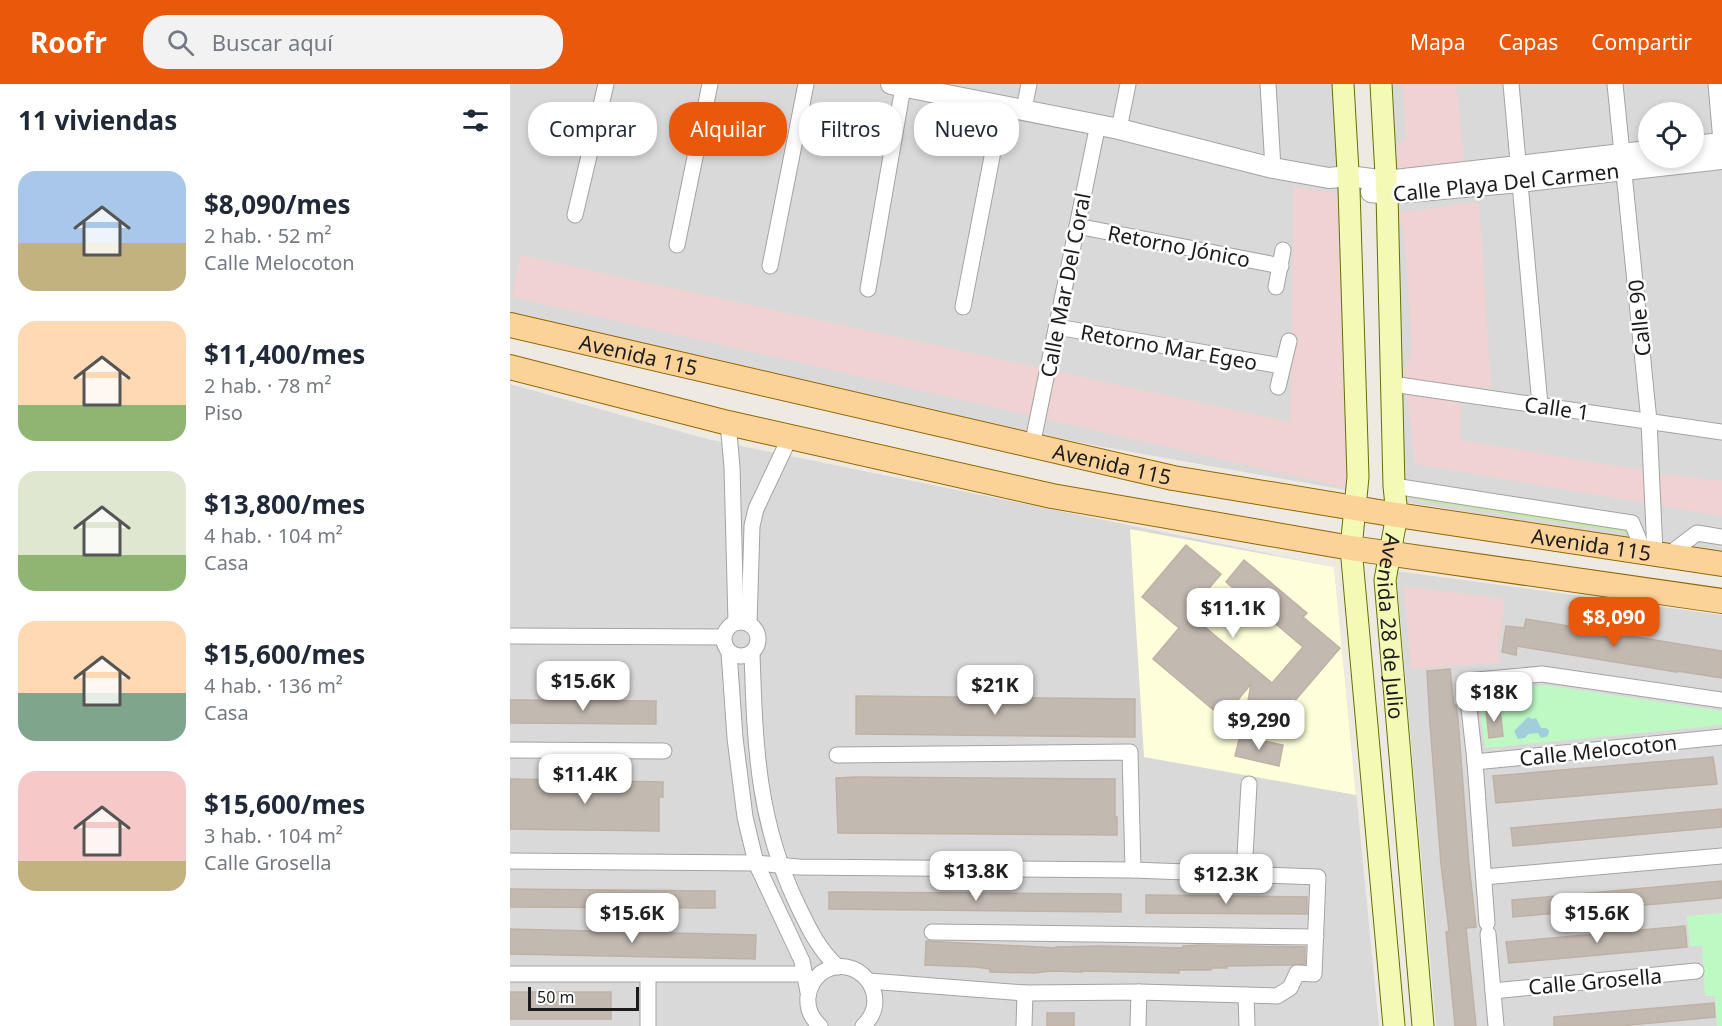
<!DOCTYPE html>
<html lang="es">
<meta charset="utf-8">
<style>
:root{--surface:#fff;--page:#f2f2f3;--text:#1f2937;--muted:#747a83;--accent:#ea580c}
body{margin:0;font-family:"Noto Sans",sans-serif;background:var(--page);color:var(--text);height:100vh;display:flex;flex-direction:column;font-size:22px;white-space:nowrap}
*{box-sizing:border-box;margin:0}
p{font-size:20px;color:var(--muted)}
.icon{flex:none;width:33px;height:33px;fill:none;stroke:currentColor;stroke-width:2;stroke-linecap:round;stroke-linejoin:round}
.map{position:relative;flex:1;overflow:hidden}
.panel{display:flex;flex-direction:column;background:var(--surface);width:510px}
.panel>*{flex:none}
.guide{position:absolute;left:18px;top:18px;width:570px;height:54px;display:flex;gap:12px}
.tools{position:absolute;left:1128px;top:18px;display:grid;gap:12px}
.tools a{display:grid;place-items:center;width:66px;height:66px;border-radius:50%;background:var(--surface);box-shadow:0 3px 9px #0003;font-size:30px}
.scale{position:absolute;left:18px;bottom:15px;width:111px;box-sizing:border-box;padding-left:6px;border:3px solid #1c1c1c;border-top:0;font-size:16px;line-height:21px;white-space:nowrap;color:#1c1c1c;-webkit-text-stroke:4px #fff;paint-order:stroke}
.price{position:absolute;translate:-50% -51px;padding:0 14px;border-radius:12px;background:#fff;color:#222;font-size:20px;line-height:39px;filter:drop-shadow(0 2px 3px #0008)}
.price::after{content:'';position:absolute;left:50%;top:36px;width:18px;height:14px;margin-left:-9px;background:inherit;clip-path:polygon(0 0,100% 0,50% 100%)}
.price.current{background:var(--accent);color:#fff}
ul{padding:0;list-style:none}
li{display:flex;align-items:center;gap:18px;height:150px;padding:0 18px}
li span{display:grid;place-items:center;flex:none;width:168px;height:120px;border-radius:18px;color:#555}
li>.icon{margin-inline-start:auto}
span .icon{width:72px;height:72px;fill:#fffc;stroke-width:1}
li b{font-size:26px}
h2{display:flex;justify-content:space-between;align-items:center;height:72px;padding:0 18px;font-size:26px}
.pill{padding:0 21px;border-radius:24px;background:var(--surface);box-shadow:0 3px 9px #0003;font-size:21px;line-height:54px}
.pill.current{background:var(--accent);color:#fff}
header{display:flex;align-items:center;gap:36px;box-sizing:border-box;height:84px;padding:0 30px;background:var(--accent);color:#fff}
header strong{font-size:28px}
nav{display:flex;gap:33px;margin-inline-start:auto;font-size:21px}
.search{width:420px;height:54px;background:var(--page);display:flex;align-items:center;gap:15px;box-sizing:border-box;padding:0 21px;border-radius:24px;color:var(--muted);font-size:22px}
main{display:flex;flex:1;min-height:0}
.map>svg:first-child{display:block}
.residential{fill:#dad9d9;fill-rule:evenodd}
.commercial{fill:#efd2d1}
.education{fill:#feffda}
.grass{fill:#c6e8a7}
.park{fill:#bef9c4}
.water{fill:#a2cddb}
.building{fill:#c2b9b1;stroke:#bfb1a4;stroke-width:1.5}
.lines{fill:none;stroke-linecap:round;stroke-linejoin:round}
.minor-casing{stroke:#a3a3a3;stroke-width:17}
.tertiary-casing{stroke:#a3a3a3;stroke-width:22}
.secondary-casing{stroke:#637105;stroke-width:23}
.primary-casing{stroke:#936601;stroke-width:26}
.minor{stroke:#fff;stroke-width:15}
.tertiary{stroke:#fff;stroke-width:20}
.secondary{stroke:#f4f9b5;stroke-width:21}
.primary{stroke:#fbd399;stroke-width:24}
.labels{text-anchor:middle;dominant-baseline:central;stroke-width:5;stroke-linejoin:round;paint-order:stroke}
.street-label{font-size:21px;fill:#1c1c1c;stroke:#fff}
</style>
<header>
<strong>Roofr</strong>
<div class="search"><svg class="icon" aria-label="search" viewBox="0 0 24 24"><circle cx="10" cy="10" r="6"/><path d="M15 15l6 6"/></svg>Buscar aquí</div>
<nav><a>Mapa</a><a>Capas</a><a>Compartir</a></nav>
</header>
<main>
<section class="panel">
<h2>11 viviendas<svg class="icon" aria-label="filters" viewBox="0 0 24 24"><path d="M4 7h16M4 17h16"/><circle cx="9" cy="7" r="2"/><circle cx="15" cy="17" r="2"/></svg></h2>
<ul>
<li><span style="background:linear-gradient(#a9c7e8 60%,#c2b280 0)"><svg class="icon" aria-label="home" viewBox="0 0 24 24"><path d="M3 11l9-7 9 7M6 9v11h12V9"/></svg></span><div><b>$8,090/mes</b><p>2 hab. · 52 m²</p><p>Calle Melocoton</p></div></li>
<li><span style="background:linear-gradient(#ffd9b3 70%,#8fb573 0)"><svg class="icon" aria-label="home" viewBox="0 0 24 24"><path d="M3 11l9-7 9 7M6 9v11h12V9"/></svg></span><div><b>$11,400/mes</b><p>2 hab. · 78 m²</p><p>Piso</p></div></li>
<li><span style="background:linear-gradient(#dfe7d0 70%,#8fb573 0)"><svg class="icon" aria-label="home" viewBox="0 0 24 24"><path d="M3 11l9-7 9 7M6 9v11h12V9"/></svg></span><div><b>$13,800/mes</b><p>4 hab. · 104 m²</p><p>Casa</p></div></li>
<li><span style="background:linear-gradient(#ffd9b3 60%,#7fa58c 0)"><svg class="icon" aria-label="home" viewBox="0 0 24 24"><path d="M3 11l9-7 9 7M6 9v11h12V9"/></svg></span><div><b>$15,600/mes</b><p>4 hab. · 136 m²</p><p>Casa</p></div></li>
<li><span style="background:linear-gradient(#f6c9c9 75%,#c2b280 0)"><svg class="icon" aria-label="home" viewBox="0 0 24 24"><path d="M3 11l9-7 9 7M6 9v11h12V9"/></svg></span><div><b>$15,600/mes</b><p>3 hab. · 104 m²</p><p>Calle Grosella</p></div></li>
</ul>
</section>
<div class="map">
<svg width="1212" height="942" viewBox="0 0 1212 942">
<rect width="100%" height="100%" fill="#eeeae2"/>
<!-- residential -->
<g class="residential">
<path d="M0,0H828L841,407L577,360L337,310L0,229Z"/>
<path d="M866,0H1212V468L894,418ZM1138,28H1184V74H1138Z"/>
<path d="M0,300L197,355L824,483L869,942H0Z"/>
<path d="M886,487L1212,531V942H926Z"/>
</g>
<!-- commercial -->
<g class="commercial">
<path d="M893,0H946L955,81L886,88L884,63L896,54Z"/>
<path d="M784,102L830,110L838,404L2,213L10,171L780,338Z"/>
<path d="M969,118L981,304L951,302L950,356L1155,390L1212,397V432L905,380L894,289L902,267L894,146L885,129Z"/>
<path d="M894,502L995,515L988,566L990,578L901,585Z"/>
</g>
<!-- education -->
<path class="education" d="M620,445L824,483L846,711L634,673Z"/>
<!-- grass -->
<path class="grass" d="M907,414L1119,445L1122,450L906,416Z"/>
<!-- park -->
<g class="park">
<path d="M1035,601L1212,627V641L975,664L968,608Z"/>
<path d="M1212,829V942H1207L1205,912H1195L1192,862H1180L1177,832Z"/>
</g>
<!-- water -->
<path class="water" d="M1018,633L1022,635L1026,634L1031,644H1036L1039,646L1038,652L1031,654L1028,649L1018,650L1015,654L1008,655L1004,647Z"/>
<!-- building -->
<g class="building">
<path d="M676,461L711,490L678,529L762,599L793,563L716,498L734,476L797,529L793,533L830,564L765,640L738,617L741,600L713,634L643,575L669,544L632,513Z"/>
<path d="M1016,535L1212,567V594L1167,587V588L1007,562L1006,571L992,568L996,542L1014,544Z"/>
<path d="M940,585L944,621H946L948,635L959,781L966,843L956,844L966,942H945L936,848L939,847L931,780L920,640L917,587Z"/>
<path d="M346,612L625,615V653L346,650Z"/>
<path d="M0,616L146,617V640L0,639Z"/>
<path d="M990,625L993,652L979,654L976,626Z"/>
<path d="M730,652L773,661L769,682L725,672Z"/>
<path d="M1203,673L1207,700L986,719L983,692Z"/>
<path d="M345,693L605,695V733H607V751L328,749L326,694Z"/>
<path d="M0,695L153,698V713H149V747L0,745Z"/>
<path d="M1211,725L1212,743L1003,762L1001,744Z"/>
<path d="M1212,797V814L1003,833L1002,816Z"/>
<path d="M0,805L205,807V824L0,823Z"/>
<path d="M319,808L611,810V828L319,825Z"/>
<path d="M636,811L797,813V830L636,829Z"/>
<path d="M1175,842L1177,863L999,879L996,858Z"/>
<path d="M0,845L246,851L245,875L0,870Z"/>
<path d="M416,857L546,864V863L592,862L673,864V862L689,861L795,863V880L781,881L717,882V884H702L701,886H669V889L572,887V888L541,887L524,889L480,888V885L466,883L415,881Z"/>
<rect x="0" y="908" width="101" height="27"/>
<path d="M1204,919L1205,933L1110,942H1044V933Z"/>
<rect x="537" y="929" width="27" height="13"/>
</g>
<g class="lines">
<defs>
<g id="minor">
<path d="M758,0L763,84"/>
<path d="M1001,0L1030,321"/>
<path d="M1105,0L1139,337L1145,469"/>
<path d="M1206,0L1212,69"/>
<path d="M514,25L519,0"/>
<path d="M609,45L618,0"/>
<path d="M65,131L96,0"/>
<path d="M567,142L771,182"/>
<path d="M167,161L200,0"/>
<path d="M260,182L296,0"/>
<path d="M766,203L773,166"/>
<path d="M358,205L393,3"/>
<path d="M453,223L492,21"/>
<path d="M547,243L771,282"/>
<path d="M882,300L1212,348"/>
<path d="M768,303L779,257"/>
<path d="M218,339L222,383L226,538"/>
<path d="M522,362L588,40"/>
<path d="M884,402L1122,439L1134,468"/>
<path d="M1158,471L1187,449L1212,453"/>
<circle cx="231" cy="555" r="17"/>
<path d="M239,540L242,442L246,425L280,353"/>
<path d="M0,552L213,553"/>
<path d="M219,568L225,654L235,733L246,779L292,877L298,908"/>
<path d="M242,569C245,661 247,737 288,822C299,845 309,866 328,883"/>
<path d="M0,666L154,667"/>
<path d="M327,671L620,668L623,786"/>
<path d="M965,678L1212,653"/>
<path d="M0,777L246,779L288,783L623,786L808,793L804,890L787,889L780,904L767,912L629,908L515,909L359,897"/>
<path d="M734,790L739,700"/>
<path d="M974,793L1212,772"/>
<path d="M977,839L965,678L956,597L1032,590L1212,616"/>
<path d="M422,848L806,853"/>
<path d="M978,850L986,942"/>
<path d="M0,890H295"/>
<path d="M138,891V942"/>
<path d="M983,907L1186,887"/>
<path d="M736,911L737,942"/>
<path d="M310,942C301,934 297,924 298,913C299,903 304,895 311,889C346,865 385,913 353,942"/>
<path d="M514,942L515,909"/>
<path d="M628,942L629,908"/>
</g>
<g id="tertiary">
<path d="M381,0L609,45L763,84L819,94L839,92L876,97L1138,67"/>
<path d="M1184,62L1212,59"/>
<path d="M861,108L877,110L1010,98L1212,75"/>
</g>
<g id="secondary">
<path d="M833,0L839,105L848,393L841,464L884,942"/>
<path id="s1" d="M871,0L877,110L884,402L887,431L875,496L913,942"/>
</g>
<g id="primary">
<path id="s2" d="M0,241L663,394L887,431L1212,480"/>
<path d="M0,283L218,339L542,412L841,464L1212,517"/>
</g>
</defs>
<!-- minor casing -->
<use href="#minor" class="minor-casing"/>
<!-- tertiary casing -->
<use href="#tertiary" class="tertiary-casing"/>
<!-- secondary casing -->
<use href="#secondary" class="secondary-casing"/>
<!-- primary casing -->
<use href="#primary" class="primary-casing"/>
<!-- minor -->
<use href="#minor" class="minor"/>
<!-- tertiary -->
<use href="#tertiary" class="tertiary"/>
<!-- secondary -->
<use href="#secondary" class="secondary"/>
<!-- primary -->
<use href="#primary" class="primary"/>
</g>
<g class="labels">
<!-- street labels -->
<g class="street-label">
<text transform="translate(996 98) rotate(-6)">Calle Playa Del Carmen</text>
<text transform="translate(669 162) rotate(11)">Retorno Jónico</text>
<text transform="translate(555 201) rotate(-79)">Calle Mar Del Coral</text>
<text transform="translate(1129 234) rotate(-96)">Calle 90</text>
<text transform="translate(659 263) rotate(10)">Retorno Mar Egeo</text>
<text stroke="none"><textPath href="#s2" startOffset="132">Avenida 115</textPath></text>
<text transform="translate(1047 324) rotate(8)">Calle 1</text>
<text stroke="none"><textPath href="#s2" startOffset="618">Avenida 115</textPath></text>
<text stroke="none"><textPath href="#s2" startOffset="1104">Avenida 115</textPath></text>
<text stroke="none"><textPath href="#s1" startOffset="544">Avenida 28 de Julio</textPath></text>
<text transform="translate(1088 666) rotate(-6)">Calle Melocoton</text>
<text transform="translate(1085 897) rotate(-5)">Calle Grosella</text>
</g>
</g>
</svg>
<div class="tools">
<a><svg class="icon" aria-label="locate" viewBox="0 0 24 24"><circle cx="12" cy="12" r="6"/><path d="M12 2v4M12 18v4M2 12h4M18 12h4"/></svg></a>
</div>
<div class="scale">50 m</div>
<b class="price" style="left:723px;top:555px">$11.1K</b>
<b class="price current" style="left:1104px;top:564px">$8,090</b>
<b class="price" style="left:73px;top:628px">$15.6K</b>
<b class="price" style="left:485px;top:632px">$21K</b>
<b class="price" style="left:984px;top:639px">$18K</b>
<b class="price" style="left:749px;top:667px">$9,290</b>
<b class="price" style="left:75px;top:721px">$11.4K</b>
<b class="price" style="left:466px;top:818px">$13.8K</b>
<b class="price" style="left:716px;top:821px">$12.3K</b>
<b class="price" style="left:122px;top:860px">$15.6K</b>
<b class="price" style="left:1087px;top:860px">$15.6K</b>
<div class="guide">
<a class="pill">Comprar</a>
<a class="pill current">Alquilar</a>
<a class="pill">Filtros</a>
<a class="pill">Nuevo</a>
</div>
</div>
</main>
